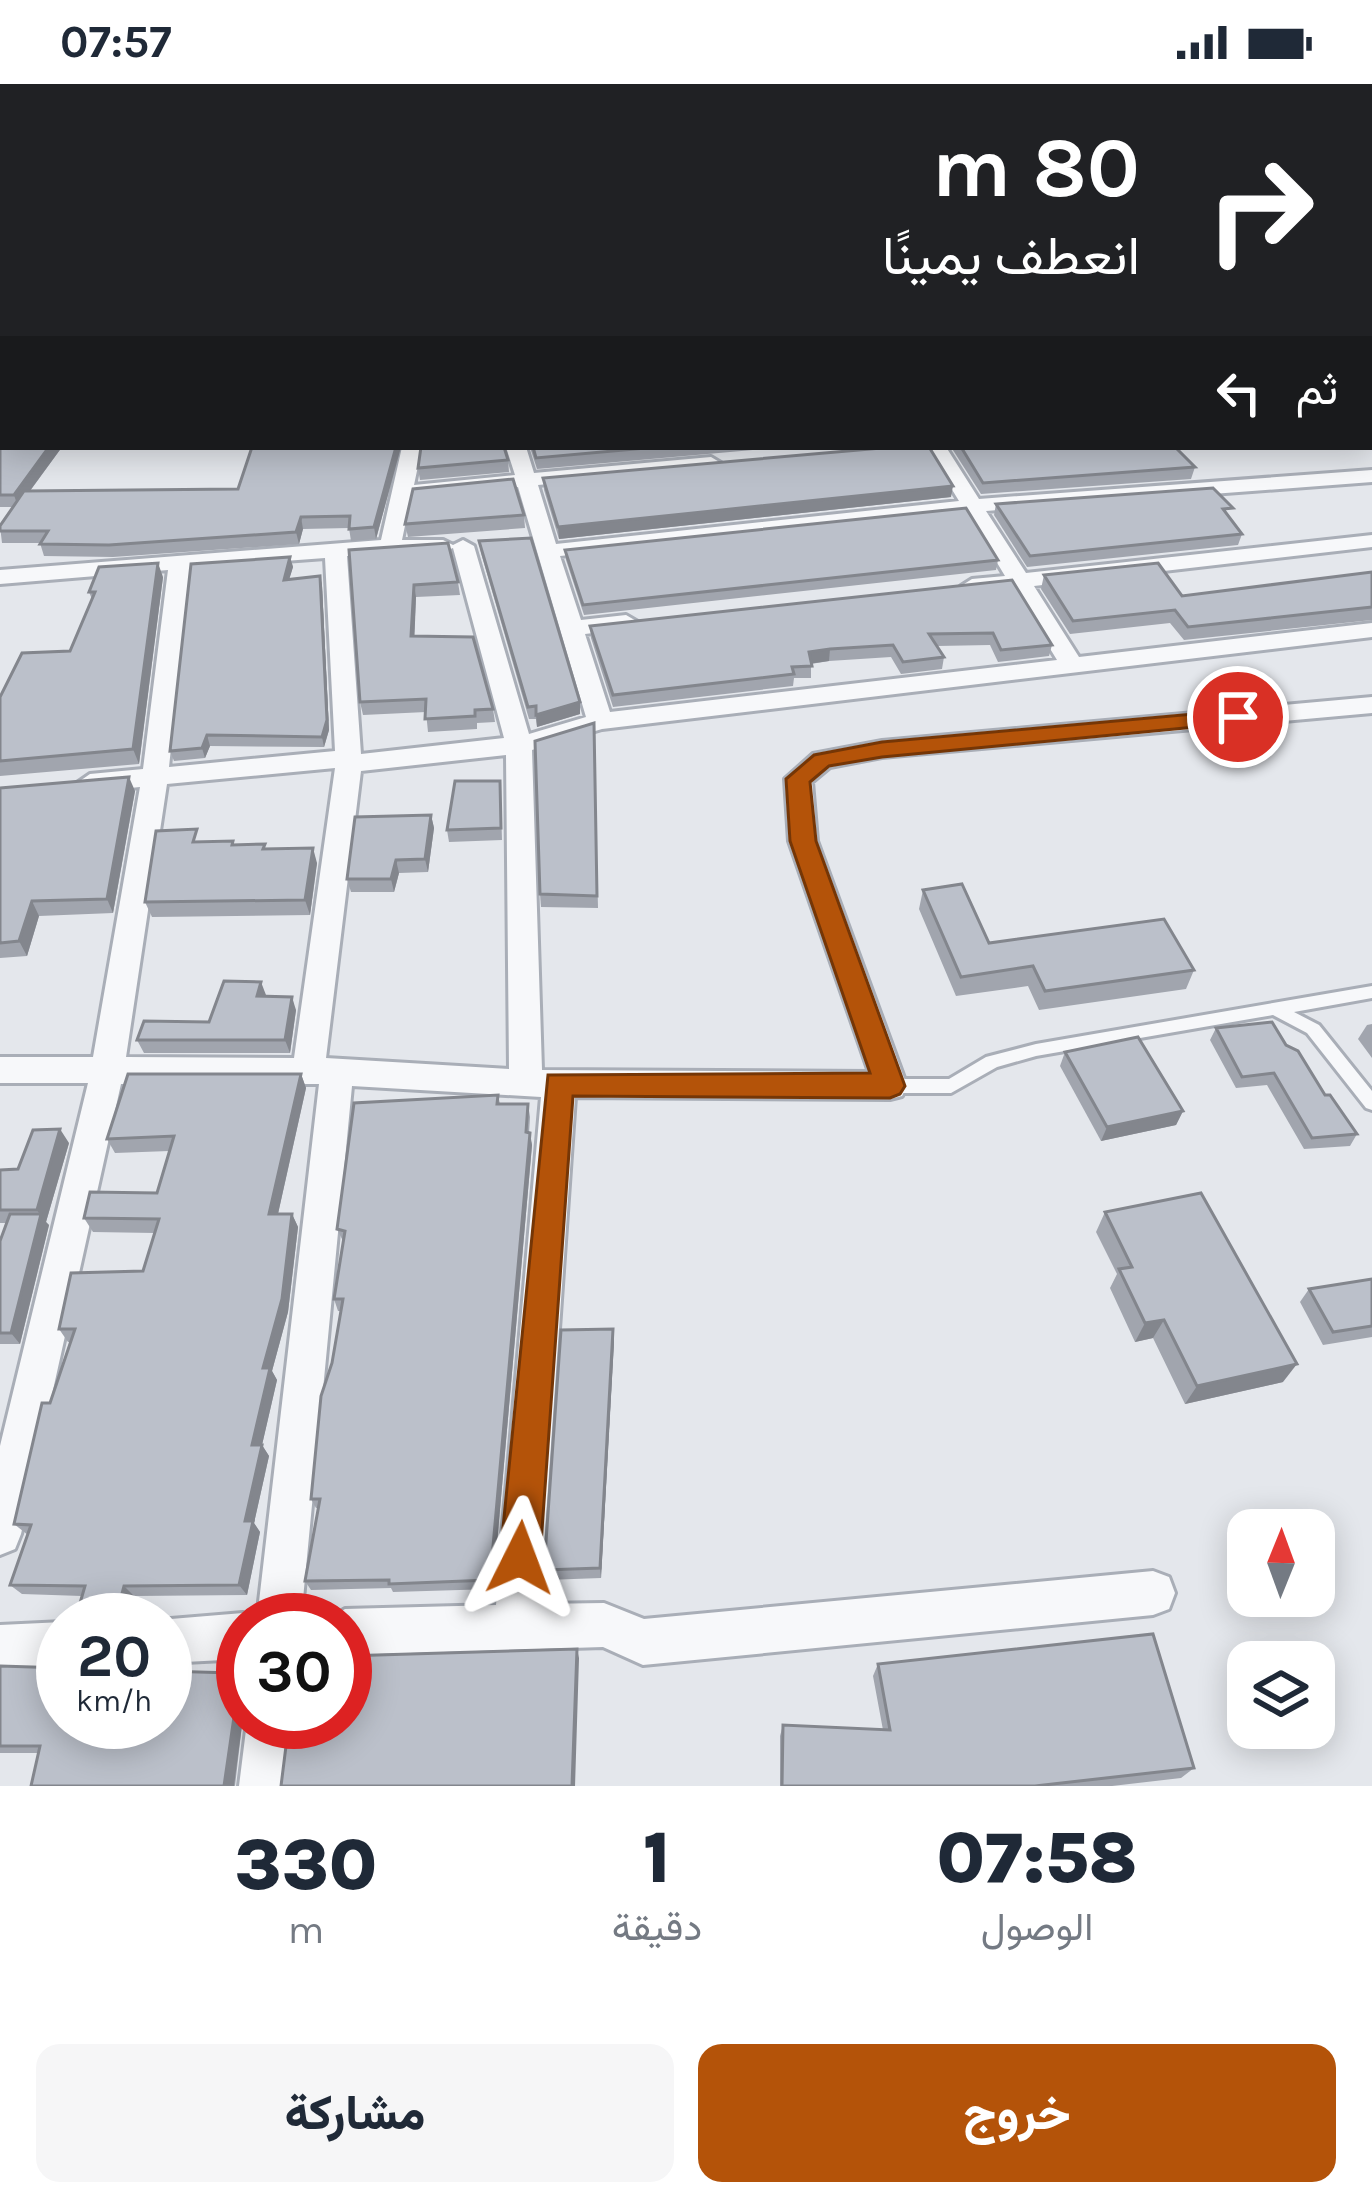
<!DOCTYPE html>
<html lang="ar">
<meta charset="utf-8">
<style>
body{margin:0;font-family:Karla,Vazirmatn,sans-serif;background:#f6f6f7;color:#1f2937;direction:rtl;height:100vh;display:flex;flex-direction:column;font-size:45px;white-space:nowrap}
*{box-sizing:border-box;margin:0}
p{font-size:39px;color:#747a83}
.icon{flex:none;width:66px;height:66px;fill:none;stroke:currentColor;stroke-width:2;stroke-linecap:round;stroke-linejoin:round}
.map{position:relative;height:1702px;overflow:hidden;direction:ltr}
.side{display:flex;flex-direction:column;background:#fff;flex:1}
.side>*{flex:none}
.hud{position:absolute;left:0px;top:0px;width:1374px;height:366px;box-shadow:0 6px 30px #0003;direction:rtl;background:#202124;color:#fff;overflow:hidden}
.needle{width:78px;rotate:1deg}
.fabs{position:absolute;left:1227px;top:1425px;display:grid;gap:24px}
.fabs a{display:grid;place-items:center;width:108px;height:108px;border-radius:24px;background:#fff;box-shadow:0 6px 30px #0003;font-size:60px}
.speed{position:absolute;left:36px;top:1509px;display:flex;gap:24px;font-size:60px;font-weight:700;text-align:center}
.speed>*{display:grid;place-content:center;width:156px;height:156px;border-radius:50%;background:#fff;box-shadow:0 6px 30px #0003;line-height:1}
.speed small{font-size:30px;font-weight:400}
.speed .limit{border:18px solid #d22;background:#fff;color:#111}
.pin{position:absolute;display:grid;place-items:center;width:102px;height:102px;color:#fff;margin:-51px;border:6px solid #fff;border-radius:50%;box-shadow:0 3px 12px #0007}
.me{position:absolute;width:132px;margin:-66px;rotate:3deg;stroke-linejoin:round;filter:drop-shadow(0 0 9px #0008)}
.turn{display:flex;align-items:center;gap:42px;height:252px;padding:0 36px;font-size:54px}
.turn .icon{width:156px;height:156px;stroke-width:2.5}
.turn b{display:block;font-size:84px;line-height:102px}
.then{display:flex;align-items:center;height:114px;padding:0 36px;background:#0003;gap:24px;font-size:45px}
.eta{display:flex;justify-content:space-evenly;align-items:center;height:204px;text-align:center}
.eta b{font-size:72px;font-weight:800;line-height:84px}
.primary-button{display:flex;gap:24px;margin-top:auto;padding:24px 36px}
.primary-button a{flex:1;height:138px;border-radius:24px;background:#b45309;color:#fff;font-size:48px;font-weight:800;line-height:138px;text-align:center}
.primary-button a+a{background:#f6f6f7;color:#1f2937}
.status{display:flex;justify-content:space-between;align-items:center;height:84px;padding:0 60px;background:#fff;direction:ltr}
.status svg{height:33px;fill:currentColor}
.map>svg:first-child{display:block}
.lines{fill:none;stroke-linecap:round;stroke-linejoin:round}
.service-casing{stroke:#a9aeb7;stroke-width:6}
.minor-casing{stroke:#a9aeb7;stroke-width:6}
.primary-casing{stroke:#a3abb8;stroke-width:6}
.service{fill:#f7f8fa;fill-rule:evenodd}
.minor{fill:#f7f8fa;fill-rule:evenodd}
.primary{fill:#fff;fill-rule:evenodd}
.wall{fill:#a1a5ae}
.shaded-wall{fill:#83868d}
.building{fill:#bbc0ca;stroke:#83868d;stroke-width:3}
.route{fill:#b45309;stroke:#753606;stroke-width:3}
</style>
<div class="status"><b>07:57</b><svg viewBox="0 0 49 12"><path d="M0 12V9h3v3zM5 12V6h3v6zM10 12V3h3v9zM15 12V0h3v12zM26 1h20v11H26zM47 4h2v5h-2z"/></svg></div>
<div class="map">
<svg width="1372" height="1702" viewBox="0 0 1372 1702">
<rect width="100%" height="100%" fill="#e4e7ec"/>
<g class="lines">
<defs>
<polygon id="service" points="1372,902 1372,914 1294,928 1319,941 1372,1007 1372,1026 1366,1024 1307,949 1273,931 1036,972 997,983 951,1009 890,1009 884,1007 882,1002 884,997 890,995 949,995 986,973 1036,960"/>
<g id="minor">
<polygon points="345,0 486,0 341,3"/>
<polygon points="1087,0 1101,0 1104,3 1090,3"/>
<rect x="1371" y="160" width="1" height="10"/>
<rect x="0" y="165" width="3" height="10"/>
<rect x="0" y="211" width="3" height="10"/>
<path d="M402 363H422L414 401 515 391 506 363H526L534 389 711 373 721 379 711 385 538 401 556 460 959 417 926 363H946L979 415 1372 386V398L986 427 1026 489 1372 451V463L1034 502 1079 573 1372 539V553L602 645 532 666 542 986 869 988 789 757 785 695 813 670 882 657 1372 613V629L882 673 830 683 812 698 817 757 907 1002 902 1012 890 1015 575 1013 540 1520 604 1519 644 1535 1153 1487 1169 1493 1175 1509 1169 1525 1153 1531 643 1581 603 1563 345 1571V1536H327L345 1525 496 1521 541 1013 352 1002 301 1536H243V1575L165 1579V1536H159L243 1529 257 1535 319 1000H121L21 1450 15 1465 0 1471V1362L88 999H0V973H93L140 703 90 708 77 699 90 690 143 685 168 486 0 500V486L381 456ZM518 403 586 633 529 650 474 462 463 456 453 461 443 456H402L411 413ZM967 429 1005 492 972 495 961 502 972 509 1013 504 1057 576 610 628 585 550 626 545 638 538 626 531 581 536 560 472ZM453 464 504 654 361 670 347 472 443 468ZM325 474 335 667 169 683 190 484ZM506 671 509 985 326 974 361 687ZM335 684 294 974 126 973 167 700Z"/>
<polygon points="63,1538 63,1584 0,1587 0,1541"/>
<polygon points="247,1638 293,1638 287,1702 239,1702"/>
</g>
<polygon id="primary" points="3,216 3,234 0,235 0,217"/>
</defs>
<use href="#service" class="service-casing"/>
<use href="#minor" class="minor-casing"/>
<use href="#primary" class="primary-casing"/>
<use href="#service" class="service"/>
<use href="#minor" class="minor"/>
<use href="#primary" class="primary"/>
</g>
<g class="wall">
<polygon points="3,83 3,157 0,157 0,144 3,144 3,140 0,140 0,115 3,115 3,110 0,110 0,102"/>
<polygon points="3,227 3,363 62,363 30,407 238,405 401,363 376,455 351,457 349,444 303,445 299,460 113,473 44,472 40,459 2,459 0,442 13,423 0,423 0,274 2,274 2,269 0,269 0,228"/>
<polygon points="530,363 786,363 537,385"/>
<polygon points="951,363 1178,363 1177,365 1195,383 1191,395 981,410"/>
<polygon points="508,376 509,388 420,396 418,384"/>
<polygon points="543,394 951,413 559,455 544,406"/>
<polygon points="996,420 1242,450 1238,461 1027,483 994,431"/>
<polygon points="524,431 525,444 408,453 405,440"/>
<polygon points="479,457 580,618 580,630 537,643 536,635 529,635 481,469"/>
<polygon points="349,466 458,498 460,511 416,513 414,552 493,625 495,638 477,639 477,645 428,648 426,628 363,631 360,618"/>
<polygon points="565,466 998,476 996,486 584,531 566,476"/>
<polygon points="290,473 293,483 289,495 320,492 322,502 329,646 324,663 210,662 205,674 174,677 170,667"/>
<polygon points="1372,488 1372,536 1184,556 1170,539 1070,550 1041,505 1044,491 1182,512"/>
<polygon points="163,493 139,680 0,692 0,613 70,567 92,515 89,508"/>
<polygon points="1012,496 1052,561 1049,572 998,578 990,561 937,562 944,573 942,585 901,590 891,573 829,577 811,580 811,594 794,594 793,602 613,623 591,554 590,542"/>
<polygon points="594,639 598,824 541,823 540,810"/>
<polygon points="500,697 502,756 449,758 447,746"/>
<polygon points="0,704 135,707 113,829 39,832 27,872 0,874"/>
<polygon points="431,731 434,744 428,788 399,789 394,808 351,808 347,795"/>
<polygon points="202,758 266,765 317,779 310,831 152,833 145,818"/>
<polygon points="923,806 989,859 1194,886 1186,905 1039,926 1028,902 956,912 919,825"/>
<polygon points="266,912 296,926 290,969 144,969 137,956 209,938"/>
<polygon points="1372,940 1372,974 1358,955 1367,941"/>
<polygon points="1216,944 1286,961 1357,1050 1350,1062 1304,1065 1267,1001 1236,1004 1210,956"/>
<polygon points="1065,968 1183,1027 1176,1041 1101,1057 1060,982"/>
<polygon points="301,990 306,1004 278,1130 292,1130 298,1143 288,1228 272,1287 277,1296 262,1361 269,1372 254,1439 260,1448 247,1511 134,1512 128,1535 89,1535 78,1526 82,1512 22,1510 10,1501 28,1451 14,1440 50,1319 70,1258 68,1258 59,1245 143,1187 155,1149 93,1148 84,1134 157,1109 169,1067 115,1069 107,1055"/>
<polygon points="498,1011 500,1020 528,1020 530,1033 529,1049 532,1061 493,1505 393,1508 391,1504 311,1506 305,1497 318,1424 316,1424 311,1415 341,1227 338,1227 334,1215 343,1157 337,1145"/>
<polygon points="69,1059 46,1138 49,1141 20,1260 0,1260 0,1157 7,1139 0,1139 0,1086 18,1085"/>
<polygon points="1105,1128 1283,1298 1185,1320 1153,1254 1135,1258 1110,1204 1117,1190 1096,1148"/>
<polygon points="1372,1195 1372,1253 1323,1261 1300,1218 1309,1205"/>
<polygon points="613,1245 614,1258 601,1494 546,1496 544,1486"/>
<polygon points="878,1580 1194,1684 1181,1694 1112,1702 780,1702 780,1652 783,1641 883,1646 873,1592"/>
<polygon points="0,1582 232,1589 241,1598 242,1641 235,1702 38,1669 0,1669"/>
</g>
<g class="shaded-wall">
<polygon points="49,363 62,363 18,423 14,411"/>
<polygon points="396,363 401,363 376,455 374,443"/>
<polygon points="953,402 951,413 559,455 558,443"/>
<polygon points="301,433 303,445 299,460 296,448"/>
<polygon points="290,473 293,483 286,506 284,496"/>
<polygon points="158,479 163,493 139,680 133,665"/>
<polygon points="320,492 322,502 329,646 324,663 322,653"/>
<polygon points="414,501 416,513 414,564 411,552"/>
<polygon points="830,565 829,577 808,580 809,568"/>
<polygon points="580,618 580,630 537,643 536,631"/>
<polygon points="207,651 210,662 205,674 202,664"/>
<polygon points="129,693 135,707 113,829 107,815"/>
<polygon points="431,731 434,744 428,788 425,775"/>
<polygon points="313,764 317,779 310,831 305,816"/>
<polygon points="396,776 399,789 394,808 391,795"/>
<polygon points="32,817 39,832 27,872 19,857"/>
<polygon points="261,898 266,911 257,912"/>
<polygon points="292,913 296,926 290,969 285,956"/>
<polygon points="301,990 306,1004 275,1143 269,1130"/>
<polygon points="1183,1027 1176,1041 1101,1057 1107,1043"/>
<polygon points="60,1045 69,1059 46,1138 49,1141 20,1260 11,1249 40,1131 37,1126"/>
<polygon points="530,1049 532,1061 493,1505 490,1496"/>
<polygon points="292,1130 298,1143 288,1228 272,1287 277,1296 262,1361 269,1372 254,1439 260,1448 247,1511 239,1501 252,1361 263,1284"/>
<polygon points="1164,1236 1153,1254 1135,1258 1145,1239"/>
<polygon points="613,1245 614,1258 601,1494 600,1484"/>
<polygon points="1297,1280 1283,1298 1185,1320 1197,1302"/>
<polygon points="124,1502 134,1512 128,1535 118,1525"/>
<polygon points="577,1565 579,1574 575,1702 572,1702"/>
<polygon points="232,1589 241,1598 242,1641 234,1702 224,1702"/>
</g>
<g class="building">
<polygon points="0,0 438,0 436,3 3,3 3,25 0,25"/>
<polygon points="474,0 938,0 943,3 475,3"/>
<polygon points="1124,0 1372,0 1372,23 1371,26 1371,3 1129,3"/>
<polygon points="0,39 3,39 3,70 0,72"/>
<polygon points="1371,54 1372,55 1371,140"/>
<polygon points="3,83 3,147 0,147 0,144 3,144 0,115 3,115 3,100 0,100 0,88"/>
<polygon points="3,227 3,363 49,363 14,411 0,411 0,274 2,274 2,258 0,258 0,228"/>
<polygon points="252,363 396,363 374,443 349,445 350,432 301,433 296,448 109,461 40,460 48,447 0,447 0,442 24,407 238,405"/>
<polygon points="421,363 504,363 508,376 418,384"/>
<polygon points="533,363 657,363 536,374"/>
<polygon points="893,363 929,363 953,402 558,443 543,394"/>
<polygon points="961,363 1175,363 1195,383 983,399"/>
<polygon points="513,395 524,431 405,440 413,405"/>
<polygon points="1213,404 1233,424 1223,425 1242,450 1030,472 996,420"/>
<polygon points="966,424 998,476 583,521 565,466"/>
<polygon points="531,454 580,618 536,631 536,622 528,623 479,457"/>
<polygon points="448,459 458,498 414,501 411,552 473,553 493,625 475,626 475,632 425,635 426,615 360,618 349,466"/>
<polygon points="290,473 284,496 320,492 327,636 322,653 207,651 202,664 170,667 191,480"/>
<polygon points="158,479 133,665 0,677 0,613 22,569 70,567 95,508 89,508 99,483"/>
<polygon points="1158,479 1182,512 1372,488 1372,523 1188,543 1175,526 1073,537 1044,491"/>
<polygon points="1012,496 1052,561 1001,566 993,549 929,550 944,573 903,578 893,561 830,565 809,568 812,582 792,583 794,590 613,611 590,542"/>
<polygon points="594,639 597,812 540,810 535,657"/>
<polygon points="129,693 107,815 32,817 19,857 0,859 0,704"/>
<polygon points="455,697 500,697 501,744 447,746"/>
<polygon points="431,731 425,775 396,776 391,795 347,795 355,733"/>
<polygon points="197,745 193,758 233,757 232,761 265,760 263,765 313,764 305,816 145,818 156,747"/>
<polygon points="962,800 989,859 1164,835 1194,886 1045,907 1033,882 961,893 923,806"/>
<polygon points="224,897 261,898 257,912 292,913 285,956 137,956 144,937 209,938"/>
<polygon points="1272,938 1286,961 1298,967 1325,1011 1330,1011 1357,1050 1312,1054 1274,989 1242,993 1216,944"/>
<polygon points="1138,953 1183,1027 1107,1043 1065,968"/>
<polygon points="128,990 301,990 269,1130 292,1130 282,1215 263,1284 270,1284 252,1361 262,1361 245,1437 253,1437 239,1501 124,1502 118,1525 78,1526 85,1502 10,1501 31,1441 14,1440 42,1319 50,1319 75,1245 59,1245 71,1189 143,1187 159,1135 84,1134 90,1108 157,1109 174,1052 107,1055"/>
<polygon points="498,1011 497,1020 528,1020 526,1048 530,1049 490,1496 389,1500 389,1496 305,1497 320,1415 311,1415 321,1312 332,1279 343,1215 334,1215 345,1147 337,1145 354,1019"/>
<polygon points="60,1045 37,1126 0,1126 0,1086 18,1085 33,1046"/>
<polygon points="1201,1109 1297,1280 1197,1302 1164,1236 1145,1239 1119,1185 1132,1183 1105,1128"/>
<polygon points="10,1130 41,1130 11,1249 0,1249 0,1157"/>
<polygon points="1372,1195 1372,1242 1333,1248 1309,1205"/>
<polygon points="613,1245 600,1484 544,1486 561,1246"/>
<polygon points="1153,1550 1194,1684 1035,1702 782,1702 783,1641 890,1646 878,1580"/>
<polygon points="577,1565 572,1702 281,1702 289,1638 345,1638 345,1572"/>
<polygon points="0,1582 63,1584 63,1638 165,1638 165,1587 232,1589 234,1633 224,1702 31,1702 40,1662 0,1662"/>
</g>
<polygon class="route" points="1238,626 1250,633 1247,638 882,673 829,682 810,698 816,757 905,1002 900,1010 890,1014 573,1012 540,1474 534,1488 520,1494 506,1488 500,1474 548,991 870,989 790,757 786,695 814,671 882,658"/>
</svg>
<div class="fabs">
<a><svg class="needle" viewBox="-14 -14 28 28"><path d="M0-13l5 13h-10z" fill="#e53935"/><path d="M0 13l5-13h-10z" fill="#747a83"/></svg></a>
<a><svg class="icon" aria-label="layers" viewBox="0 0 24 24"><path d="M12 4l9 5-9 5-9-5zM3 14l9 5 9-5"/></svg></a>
</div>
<div class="speed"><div>20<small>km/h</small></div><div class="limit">30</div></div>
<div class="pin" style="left:1238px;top:633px;background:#d93025"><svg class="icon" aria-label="arrive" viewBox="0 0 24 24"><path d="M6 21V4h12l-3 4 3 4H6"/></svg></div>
<svg class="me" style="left:520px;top:1474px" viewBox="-20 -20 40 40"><path d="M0-17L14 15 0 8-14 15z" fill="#b45309" stroke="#fff" stroke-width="4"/></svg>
<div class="hud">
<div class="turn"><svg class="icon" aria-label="right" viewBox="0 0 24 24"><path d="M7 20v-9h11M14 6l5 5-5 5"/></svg><div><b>80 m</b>انعطف يمينًا</div></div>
<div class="then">ثم<svg class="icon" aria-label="left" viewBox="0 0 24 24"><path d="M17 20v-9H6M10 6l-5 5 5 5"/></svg></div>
</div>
</div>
<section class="side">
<div class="eta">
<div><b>07:58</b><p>الوصول</p></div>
<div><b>1</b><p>دقيقة</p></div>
<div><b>330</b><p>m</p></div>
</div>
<div class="primary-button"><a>خروج</a><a>مشاركة</a></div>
</section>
